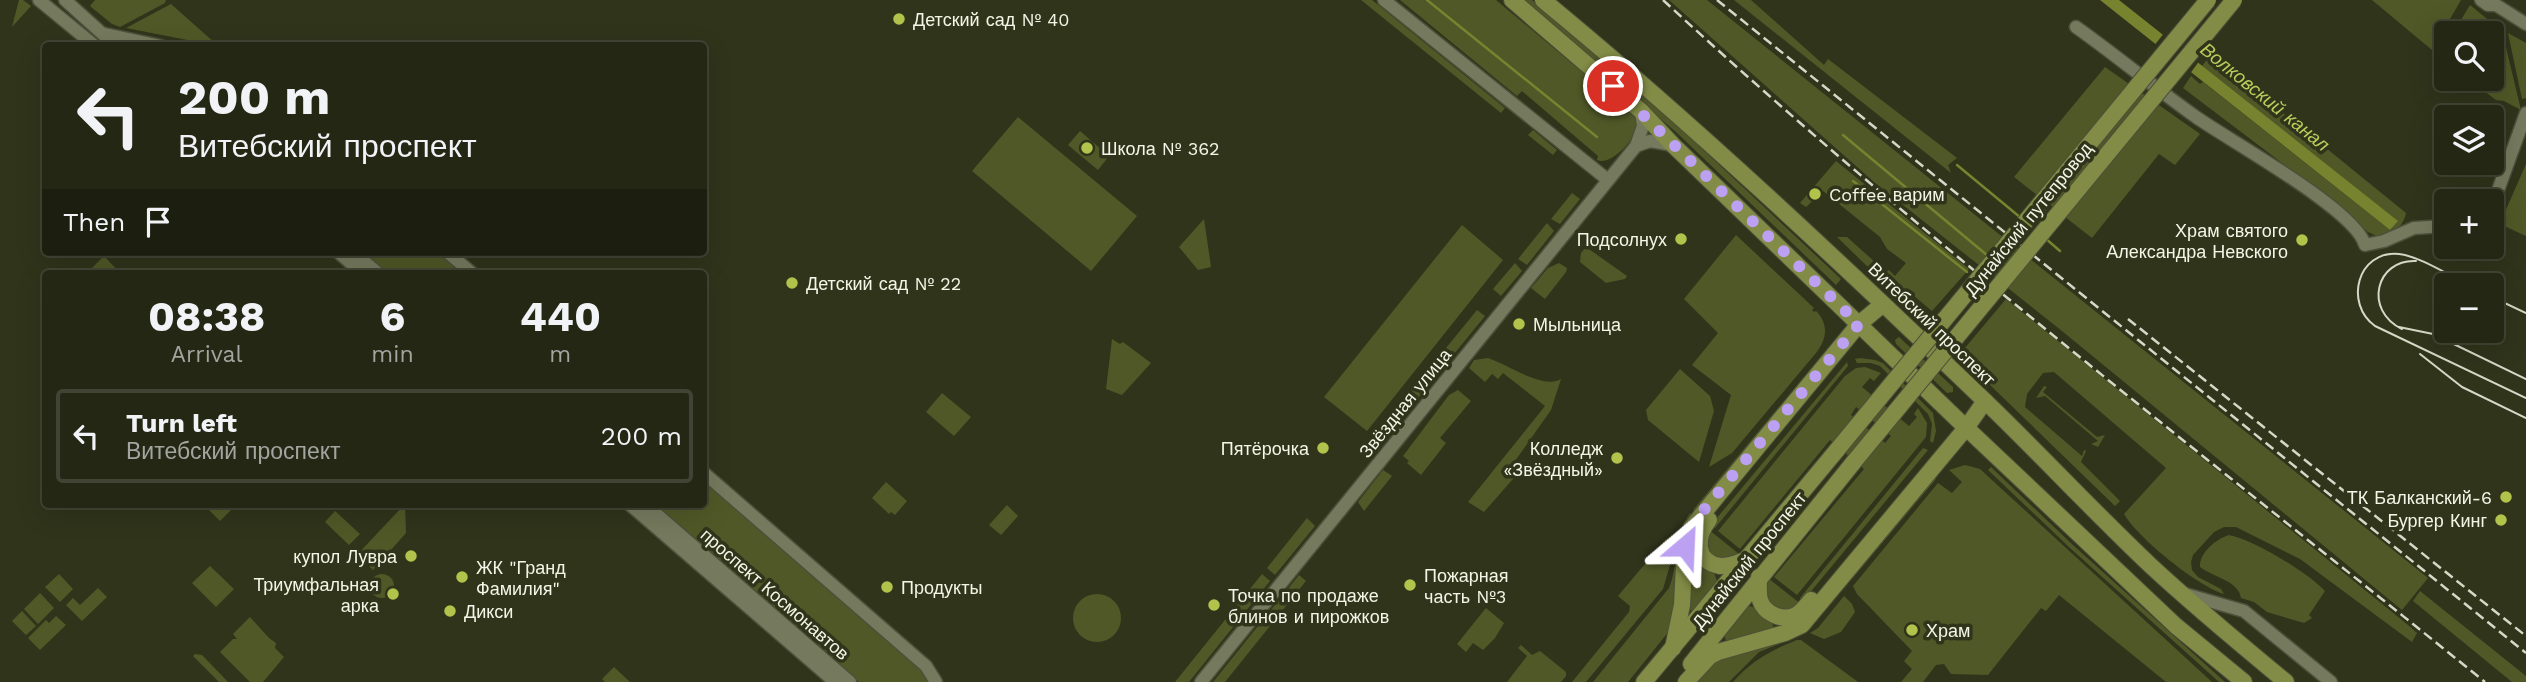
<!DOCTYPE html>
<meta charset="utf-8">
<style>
body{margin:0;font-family:"Work Sans",sans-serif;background:#303322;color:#f1f3f6;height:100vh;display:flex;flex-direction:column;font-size:26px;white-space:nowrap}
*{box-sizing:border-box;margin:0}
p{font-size:23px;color:#a3a5a0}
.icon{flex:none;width:38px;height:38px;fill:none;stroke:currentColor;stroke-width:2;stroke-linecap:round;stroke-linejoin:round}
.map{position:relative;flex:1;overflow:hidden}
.details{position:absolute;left:42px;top:270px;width:665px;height:238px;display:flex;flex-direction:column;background:#242714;border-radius:7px;box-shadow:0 7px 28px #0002,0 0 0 2px #414434}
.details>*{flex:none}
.banner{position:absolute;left:42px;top:42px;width:665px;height:214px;border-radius:7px;box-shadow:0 7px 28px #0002,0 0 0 2px #414434;background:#242714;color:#f1f3f6;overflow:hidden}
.controls{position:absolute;left:2434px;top:21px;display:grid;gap:14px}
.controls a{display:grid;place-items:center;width:70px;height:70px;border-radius:7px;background:#242714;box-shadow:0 7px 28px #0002,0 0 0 2px #414434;font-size:35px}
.pin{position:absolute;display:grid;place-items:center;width:60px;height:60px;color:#fff;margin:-30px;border:4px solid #fff;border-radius:50%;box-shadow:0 2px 7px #0007}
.me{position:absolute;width:77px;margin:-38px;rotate:26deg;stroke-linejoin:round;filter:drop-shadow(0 0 5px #0008)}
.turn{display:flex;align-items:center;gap:24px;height:147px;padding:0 21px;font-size:32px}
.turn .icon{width:91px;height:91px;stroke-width:2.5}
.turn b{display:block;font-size:49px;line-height:60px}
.then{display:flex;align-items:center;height:66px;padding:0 21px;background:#0003;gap:14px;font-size:26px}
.eta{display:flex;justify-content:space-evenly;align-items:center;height:119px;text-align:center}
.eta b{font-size:42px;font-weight:700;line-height:49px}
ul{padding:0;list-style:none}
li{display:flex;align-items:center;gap:21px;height:94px;margin:0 14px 10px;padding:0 7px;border:4px solid #414434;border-radius:7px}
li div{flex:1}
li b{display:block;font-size:26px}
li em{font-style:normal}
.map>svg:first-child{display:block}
.green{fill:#505827;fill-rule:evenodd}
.water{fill:#77832f}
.pier{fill:#30341b}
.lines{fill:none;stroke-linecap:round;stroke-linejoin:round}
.stream{stroke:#77832f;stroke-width:2.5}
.minor-casing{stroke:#4d503a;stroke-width:15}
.major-casing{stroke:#4d503a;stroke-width:18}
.minor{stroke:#757a5e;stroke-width:12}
.major{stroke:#828c46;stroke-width:16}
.tram{stroke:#d5d8c6;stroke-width:2}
.rail{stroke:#d5d8c6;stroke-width:2.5;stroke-dasharray:10 5;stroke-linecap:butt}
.major-bridge-casing{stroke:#4d503a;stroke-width:18;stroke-linecap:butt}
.major-bridge{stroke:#828c46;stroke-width:16}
.route{stroke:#bca0f2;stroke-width:12;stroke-dasharray:0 21.6}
.poi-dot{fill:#b2c34c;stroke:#30341b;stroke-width:2.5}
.labels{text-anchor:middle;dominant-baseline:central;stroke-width:7;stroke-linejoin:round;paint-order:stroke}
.poi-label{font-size:18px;fill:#f3f6e6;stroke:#30341b;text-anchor:start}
.street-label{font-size:18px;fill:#f3f6e6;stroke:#30341b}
.water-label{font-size:19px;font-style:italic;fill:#bbcc5b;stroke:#30341b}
</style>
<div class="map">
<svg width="2526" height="682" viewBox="0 0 2526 682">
<rect width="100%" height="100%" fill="#30341b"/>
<g class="green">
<polygon points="19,0 23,0 31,6 12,27"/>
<polygon points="95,0 166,0 165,3 120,27 112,24 90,6"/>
<polygon points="1361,0 1372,0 1505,108 1501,113"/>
<path d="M1400 0H1496L1634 115C1636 119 1638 120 1637 126 1636 139 1610 167 1597 160L1598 156 1522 91 1517 96Z"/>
<polygon points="1523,0 1532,0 1681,129 1841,279 1836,285 1677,133"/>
<polygon points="1669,0 1707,0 2428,578 2402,610 2062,331 1874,182"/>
<polygon points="1734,0 1751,0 1824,65 1828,59 1957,158 1948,165 1951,173"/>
<polygon points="2372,0 2461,0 2432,50"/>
<polygon points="171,4 216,44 213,45 126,28"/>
<polygon points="2470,5 2502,31 2521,110 2504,101 2496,100 2468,79 2492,79 2492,49 2500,38 2488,31 2487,33 2453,33"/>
<polygon points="2508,33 2526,43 2526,98 2522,99"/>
<path d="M2209 57 2251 87 2406 213C2403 228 2392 234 2379 237L2368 232 2323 194 2183 88 2191 76 2200 84 2203 82 2390 230 2397 221 2202 66Z"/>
<polygon points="2105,67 2200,134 2175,165 2159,154 2092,238 2014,177"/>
<polygon points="1018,117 1137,216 1091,271 972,171"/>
<polygon points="1533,130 1557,150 1553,155 1528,135"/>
<polygon points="1080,131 1109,156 1098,170 1068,145"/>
<polygon points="1836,161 1969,269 1932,311 1914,296 1905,303 1837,237 1847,237 1886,272 1889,270 1895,276 1906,263 1887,249 1880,237 1823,191 1806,207 1800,203"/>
<polygon points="2526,164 2526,236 2502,225 2501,221"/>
<polygon points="1572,193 1580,199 1560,224 1551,219"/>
<polygon points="1204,219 1211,267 1198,270 1179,247"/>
<polygon points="1547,223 1554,231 1527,265 1518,259"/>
<polygon points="1462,225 1503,260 1367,431 1324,397"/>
<path d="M1736 235 1814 308 1812 310 1814 312 1816 311C1829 324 1827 339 1816 353L1732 453 1709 467 1731 395 1692 365 1718 333 1684 299Z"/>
<polygon points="1586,247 1627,276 1625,279 1606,283 1580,262 1581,253"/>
<polygon points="361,252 438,252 463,273 386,273"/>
<polygon points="104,256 120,273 87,273"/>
<polygon points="1515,263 1522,271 1501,296 1493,289"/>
<polygon points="1559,263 1567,268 1566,272 1545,299 1531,288 1548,268"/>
<path d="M2006 299 2408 625 2417 633 2412 642 2300 559 2236 527H2224L2214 532 2193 555 2191 562 2192 570 2198 577 2221 589 2224 594C2197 586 2137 537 2124 514L2166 468 2054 372 2043 373 2027 394 2025 407 2082 456 2084 450 2086 451 2081 462 2120 501 2115 506 1959 355Z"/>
<polygon points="1477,310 1485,316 1388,435 1380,429"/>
<polygon points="1899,337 1953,387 1953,392 1947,393 1896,344 1895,340"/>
<polygon points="1112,339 1120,344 1123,342 1151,363 1122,395 1106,389"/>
<polygon points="1828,348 1830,350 1696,512 1693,510"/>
<path d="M1488 358C1507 364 1543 390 1561 379L1551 410 1515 461 1514 465 1520 471 1484 512 1468 502 1545 406 1503 373 1498 379 1492 374 1485 382 1469 368 1474 360Z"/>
<polygon points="1860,358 1875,360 1883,363 1933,413 1936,431 1933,443 1930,441 1932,424 1928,414 1880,366 1871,363 1857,363 1855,359"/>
<polygon points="1847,362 1848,366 1715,528 1711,525"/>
<path d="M1865 367 1881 373 1874 381 1870 378 1862 387 1909 426 1917 417 1914 414 1918 408 1927 423 1926 437 1797 595 1774 577 1864 469 1830 440 1740 549 1718 531 1845 376 1856 368ZM1856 407 1891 436 1885 443 1851 415Z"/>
<polygon points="1680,369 1710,396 1714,411 1699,462 1648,420 1646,410"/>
<polygon points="2044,386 2047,387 2043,392 2097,437 2105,435 2098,447 2091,444 2098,441 2045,396 2036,398"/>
<polygon points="1458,390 1471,401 1440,438 1446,443 1421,475 1407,463 1409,461 1403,456 1449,395"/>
<polygon points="942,393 971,417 954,436 926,412"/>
<polygon points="1923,448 1928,450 1803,601 1800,598"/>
<polygon points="1965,465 1980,469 2212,682 2166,682 2059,595 2046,611 2041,608 1988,675 1951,674 1944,664 1936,665 1923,682 1901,682 1912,669 1904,661 1912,651 1857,594 1853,586 1938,483 1952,493 1962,482 1949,470"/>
<polygon points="1991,467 2073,545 2225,682 2219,682 2070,548 1988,470"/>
<polygon points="1383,470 1392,476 1364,511 1358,502"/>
<polygon points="1932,476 1936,479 1852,579 1853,574"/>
<polygon points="704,481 926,673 929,682 859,682 653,504 704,504"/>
<polygon points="886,482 907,501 895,515 891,512 889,514 872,498"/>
<polygon points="203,504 233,504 235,506 220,521"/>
<polygon points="1007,505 1018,516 1001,535 989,525"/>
<polygon points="403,506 405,506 406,533 373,570 357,555"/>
<polygon points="335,511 360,534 349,545 325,522"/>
<path d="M1690 513 1693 516 1676 612 1670 630 1628 682H1593L1669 588C1680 561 1671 540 1690 513Z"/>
<polygon points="1307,518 1315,526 1275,575 1267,568"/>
<polygon points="1708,529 1739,554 1719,561 1705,549"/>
<path d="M2229 535C2254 540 2307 572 2325 591L2309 615 2312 618 2304 623 2267 612 2254 602 2241 598C2239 581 2213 577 2200 567 2199 553 2216 539 2229 535Z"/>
<polygon points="1670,538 1670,565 1663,589 1586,682 1572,682 1629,612 1630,606 1618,596 1666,539"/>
<polygon points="1694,558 1715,575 1717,581 1694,610 1689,611 1687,609 1691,559"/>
<polygon points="210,566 234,589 216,607 192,583"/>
<polygon points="59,574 73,589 60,602 45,587"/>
<polygon points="1262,574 1270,581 1189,682 1175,682"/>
<circle cx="382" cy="586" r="12"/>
<polygon points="1299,575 1306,581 1225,682 1213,682"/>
<polygon points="1769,579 1801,604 1790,611 1772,607 1765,594"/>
<polygon points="98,588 107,597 82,621 66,605 73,598 80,605"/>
<polygon points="2420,591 2526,676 2526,682 2512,682 2413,601"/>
<polygon points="40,593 54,608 38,624 24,609"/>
<circle cx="1097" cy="618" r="24"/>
<polygon points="1844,596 1852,604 1855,612 1841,632 1824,639 1810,633 1818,628"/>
<path d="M1748 606C1756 606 1772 620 1774 628L1726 641 1724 634Z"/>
<polygon points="1486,608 1504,623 1495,638 1483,650 1473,643 1466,652 1457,644"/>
<polygon points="22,611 36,626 26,635 12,621"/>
<polygon points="56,616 66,625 40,650 28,638 46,620 49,623"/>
<polygon points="250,617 269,638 276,643 275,648 284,657 263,682 250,682 220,652 233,639 237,639 233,634"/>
<polygon points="1791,636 1796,637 1759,652 1729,682 1691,682 1708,662"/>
<path d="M1797 640H1801L1858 682H1733C1751 661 1771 650 1797 640Z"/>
<polygon points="1521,645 1532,655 1540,651 1566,672 1566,676 1561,682 1507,682 1527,656 1518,648"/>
<polygon points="195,654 202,655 228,682 219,682 193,656"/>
<polygon points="614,667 630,682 605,682 602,679"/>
</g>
<polygon class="water" points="2100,0 2119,0 2398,221 2390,230"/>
<polygon class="pier" points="2165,32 2200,60 2189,75 2153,47"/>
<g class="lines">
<g class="stream">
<polyline points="1427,0 1597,137"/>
<polyline points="1843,135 1988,256"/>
<polyline points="1957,165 2021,218"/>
<polyline points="1853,181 1967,272"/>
<polyline points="2045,238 2060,251"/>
</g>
<defs>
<g id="minor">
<polyline points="39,0 95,46"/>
<polyline points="65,0 116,46"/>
<polyline points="1384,0 1608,180"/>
<polyline points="2481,0 2488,5 2496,5 2526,24"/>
<path d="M2076 27C2117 56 2155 88 2196 117 2230 141 2356 210 2365 245L2384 241 2414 228 2446 226"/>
<polyline points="105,34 161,46"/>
<polyline points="1636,146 1650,141 1673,145"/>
<polyline points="2492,207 2526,113"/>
<polyline points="338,252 362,273"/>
<polyline points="353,252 378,273"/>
<polyline points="447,252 472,273"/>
<polyline points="704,473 926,666 936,682"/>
<polyline points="629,504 835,682"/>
<polyline points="645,504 850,682"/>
<polyline points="2185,594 2244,611 2331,682"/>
<polyline points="1201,682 1636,146 1643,126 1641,111"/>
</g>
<g id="major">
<polyline points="1512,0 1641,111 1673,145 1959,421 2176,626 2244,682"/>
<path d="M1543 0C1697 127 1841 263 1985 401 2041 455 2094 512 2150 565 2194 606 2240 644 2286 682"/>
<path d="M1709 520C1696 536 1694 562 1720 566 1729 567 1739 562 1748 559"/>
<path d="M1759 577C1759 584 1758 593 1760 600 1764 613 1781 621 1794 616 1801 613 1806 606 1811 600"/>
<polyline points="1673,648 1682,605 1685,546 1691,528 1859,324 1883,304"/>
<polyline points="1691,664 1853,463"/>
<polyline points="1644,682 1837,450"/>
<polyline points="1686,682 1710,656 1718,652 1785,633 1802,625 1966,428 1985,401"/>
</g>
</defs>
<use href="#minor" class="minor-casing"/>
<use href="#major" class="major-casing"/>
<use href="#minor" class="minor"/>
<use href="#major" class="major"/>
<g class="tram">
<path d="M2469 285C2450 276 2419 256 2399 254 2357 250 2344 304 2375 326L2526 398"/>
<polyline points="2492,297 2526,313"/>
<polyline points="2399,327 2433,334 2526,379"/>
<path d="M2402 329C2363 310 2376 259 2416 261"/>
<polyline points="2420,354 2462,387 2526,418"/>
</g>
<g class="rail">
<path d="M1663 0C1925 242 2208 458 2485 682"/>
<polyline points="1717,0 2526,653"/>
<polyline points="2128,319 2526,636"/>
</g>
<defs>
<g id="major-bridge">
<polyline points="1837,450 2208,0"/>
<polyline points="1853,463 2234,0"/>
</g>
</defs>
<use href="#major-bridge" class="major-bridge-casing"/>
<use href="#major-bridge" class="major-bridge"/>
</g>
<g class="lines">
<polyline class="route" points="1613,86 1859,324 1698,517 1688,534 1685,546"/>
</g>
<g class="poi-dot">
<circle cx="899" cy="19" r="7"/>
<circle cx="1087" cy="148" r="7"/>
<circle cx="1815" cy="194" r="7"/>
<circle cx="1681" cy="239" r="7"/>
<circle cx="2302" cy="240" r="7"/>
<circle cx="792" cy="283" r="7"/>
<circle cx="1519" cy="324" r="7"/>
<circle cx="1323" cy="448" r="7"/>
<circle cx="1617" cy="458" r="7"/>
<circle cx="2506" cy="497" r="7"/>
<circle cx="2501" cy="520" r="7"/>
<circle cx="411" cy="556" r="7"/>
<circle cx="462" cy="577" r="7"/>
<circle cx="1410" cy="585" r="7"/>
<circle cx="887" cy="587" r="7"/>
<circle cx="393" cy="594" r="7"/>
<circle cx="1214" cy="605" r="7"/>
<circle cx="450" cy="611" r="7"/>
<circle cx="1912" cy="630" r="7"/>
</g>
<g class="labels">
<g class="poi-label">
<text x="913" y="19">Детский сад № 40</text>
<text x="1101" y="148">Школа № 362</text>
<text x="1829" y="194">Coffee варим</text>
<text x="2288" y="230" text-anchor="end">Храм святого<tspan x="2288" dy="21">Александра Невского</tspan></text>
<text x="1667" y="239" text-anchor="end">Подсолнух</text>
<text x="806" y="283">Детский сад № 22</text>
<text x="1533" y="324">Мыльница</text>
<text x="1309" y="448" text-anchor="end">Пятёрочка</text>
<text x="1603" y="448" text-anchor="end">Колледж<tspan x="1603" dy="21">«Звёздный»</tspan></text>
<text x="2492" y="497" text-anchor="end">ТК Балканский-6</text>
<text x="2487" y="520" text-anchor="end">Бургер Кинг</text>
<text x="397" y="556" text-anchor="end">купол Лувра</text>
<text x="476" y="567">ЖК "Гранд<tspan x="476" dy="21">Фамилия"</tspan></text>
<text x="1424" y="575">Пожарная<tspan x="1424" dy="21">часть №3</tspan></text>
<text x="379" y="584" text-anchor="end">Триумфальная<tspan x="379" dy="21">арка</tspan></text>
<text x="901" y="587">Продукты</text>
<text x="1228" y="595">Точка по продаже<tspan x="1228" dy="21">блинов и пирожков</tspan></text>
<text x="464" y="611">Дикси</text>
<text x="1926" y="630">Храм</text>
</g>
<g class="street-label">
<text transform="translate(2028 219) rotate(-51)">Дунайский путепровод</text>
<text transform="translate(1932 324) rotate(44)">Витебский проспект</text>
<text transform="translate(1405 403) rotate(-51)">Звёздная улица</text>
<text transform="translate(1749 560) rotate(-51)">Дунайский проспект</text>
<text transform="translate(775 594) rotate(41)">проспект Космонавтов</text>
</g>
<g class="water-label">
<text transform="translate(2265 97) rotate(39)">Волковский канал</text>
</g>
</g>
</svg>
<div class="controls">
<a><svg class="icon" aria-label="search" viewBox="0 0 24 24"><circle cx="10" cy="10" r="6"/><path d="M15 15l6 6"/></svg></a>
<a><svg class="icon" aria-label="layers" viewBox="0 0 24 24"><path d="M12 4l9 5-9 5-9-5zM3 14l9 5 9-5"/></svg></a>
<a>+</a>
<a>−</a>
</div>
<div class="pin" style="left:1613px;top:86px;background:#d93025"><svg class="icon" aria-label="arrive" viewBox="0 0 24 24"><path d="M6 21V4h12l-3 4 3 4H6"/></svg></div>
<svg class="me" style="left:1685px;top:546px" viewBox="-20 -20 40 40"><path d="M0-17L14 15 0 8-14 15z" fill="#bca0f2" stroke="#fff" stroke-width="4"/></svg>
<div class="banner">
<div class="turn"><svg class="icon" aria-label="left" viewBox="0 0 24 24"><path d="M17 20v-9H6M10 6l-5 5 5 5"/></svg><div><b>200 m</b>Витебский проспект</div></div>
<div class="then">Then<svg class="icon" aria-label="arrive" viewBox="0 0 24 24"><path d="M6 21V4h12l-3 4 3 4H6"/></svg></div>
</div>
<section class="details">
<div class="eta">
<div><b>08:38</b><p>Arrival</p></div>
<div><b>6</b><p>min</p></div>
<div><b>440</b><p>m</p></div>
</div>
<ul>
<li><svg class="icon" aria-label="left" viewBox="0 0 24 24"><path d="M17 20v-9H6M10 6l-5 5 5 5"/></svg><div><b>Turn left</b><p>Витебский проспект</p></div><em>200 m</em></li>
</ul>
</section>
</div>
